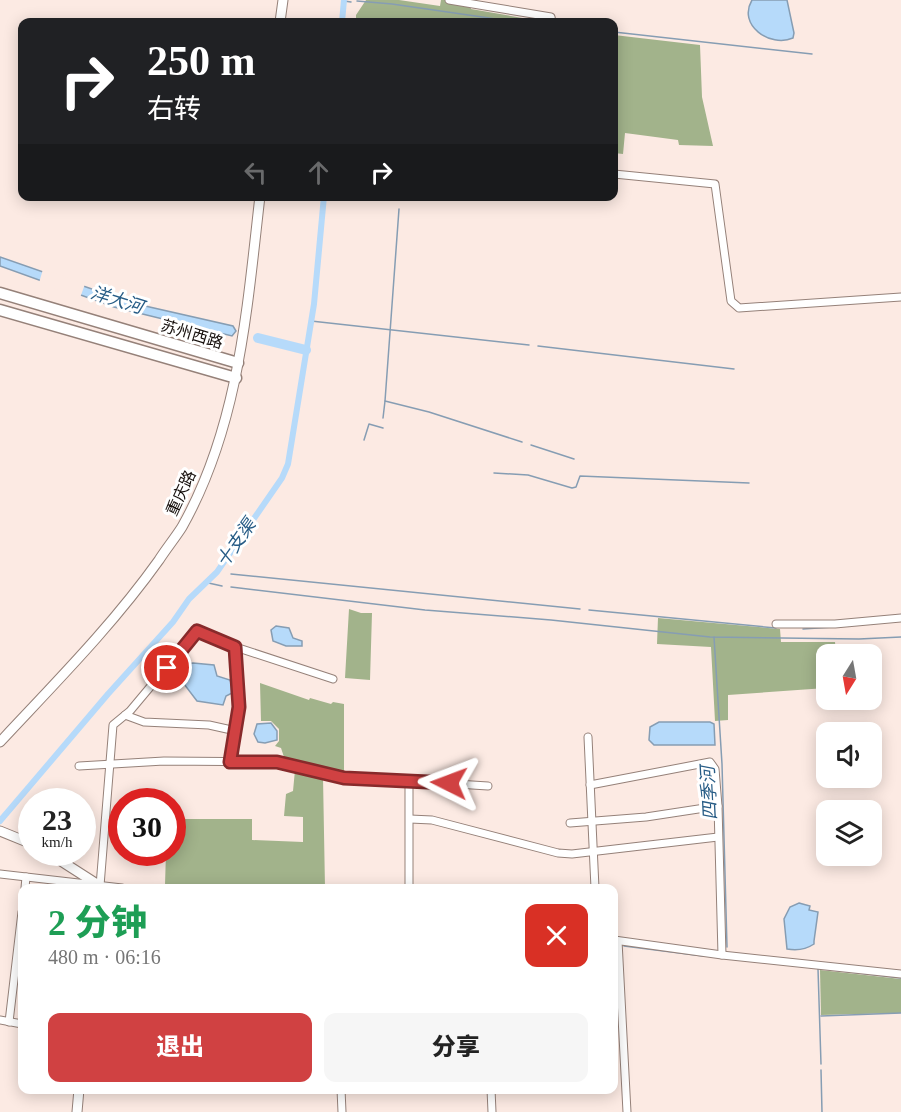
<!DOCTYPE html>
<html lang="zh">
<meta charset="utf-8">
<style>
body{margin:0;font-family:"Times New Roman","Noto Sans SC",serif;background:#f6f6f6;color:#222;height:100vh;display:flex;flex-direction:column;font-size:22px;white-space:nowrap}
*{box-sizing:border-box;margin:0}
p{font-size:20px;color:#767676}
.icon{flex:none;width:33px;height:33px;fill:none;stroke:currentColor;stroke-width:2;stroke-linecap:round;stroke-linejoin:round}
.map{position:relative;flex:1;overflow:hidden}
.panel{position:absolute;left:18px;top:884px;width:600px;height:210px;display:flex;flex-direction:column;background:#fff;border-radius:12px;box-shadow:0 3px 15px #0003}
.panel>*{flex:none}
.top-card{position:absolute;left:18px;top:18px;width:600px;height:183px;border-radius:12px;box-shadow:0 3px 15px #0003;background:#202124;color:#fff;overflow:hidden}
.needle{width:39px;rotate:191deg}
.tools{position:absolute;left:816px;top:644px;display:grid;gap:12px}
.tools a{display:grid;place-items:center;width:66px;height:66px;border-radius:12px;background:#fff;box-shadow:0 3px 15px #0003;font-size:30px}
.speed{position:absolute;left:18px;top:788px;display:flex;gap:12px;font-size:30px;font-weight:700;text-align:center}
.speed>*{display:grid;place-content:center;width:78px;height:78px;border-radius:50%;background:#fff;box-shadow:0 3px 15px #0003;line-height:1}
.speed small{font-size:15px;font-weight:400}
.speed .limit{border:9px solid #d22;background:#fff;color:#111}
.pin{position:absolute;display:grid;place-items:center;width:51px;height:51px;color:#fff;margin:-26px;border:3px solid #fff;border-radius:50%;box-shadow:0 2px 6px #0007}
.me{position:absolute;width:66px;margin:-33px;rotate:273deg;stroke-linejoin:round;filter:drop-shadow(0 0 4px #0008)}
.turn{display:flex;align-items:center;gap:21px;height:126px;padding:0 30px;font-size:27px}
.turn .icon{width:78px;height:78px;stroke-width:2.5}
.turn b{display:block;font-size:42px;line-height:51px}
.lanes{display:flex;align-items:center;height:57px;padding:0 30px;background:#0003;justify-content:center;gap:30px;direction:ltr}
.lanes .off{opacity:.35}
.round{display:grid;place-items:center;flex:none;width:63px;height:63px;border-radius:12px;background:#f6f6f6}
.head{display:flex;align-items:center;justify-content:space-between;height:102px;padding:0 30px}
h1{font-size:36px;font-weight:800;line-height:45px;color:#1e9e55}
.button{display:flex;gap:12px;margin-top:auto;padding:12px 30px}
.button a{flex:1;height:69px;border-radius:12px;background:#d04142;color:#fff;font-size:24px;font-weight:800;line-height:69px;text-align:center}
.button a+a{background:#f6f6f6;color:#222}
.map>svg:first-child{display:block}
.forest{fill:#a2b38b}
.water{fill:#b6dafa;stroke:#869db3;stroke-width:1.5}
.pier{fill:#fceae3}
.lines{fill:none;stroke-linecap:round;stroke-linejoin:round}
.stream{stroke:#869db3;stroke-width:1.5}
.canal{stroke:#b6dafa;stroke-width:6}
.river{stroke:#b6dafa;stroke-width:10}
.minor-casing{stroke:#958179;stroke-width:9}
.tertiary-casing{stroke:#958179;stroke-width:11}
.secondary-casing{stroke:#958179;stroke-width:13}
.minor{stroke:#fff;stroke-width:7}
.tertiary{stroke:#fff;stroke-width:9}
.secondary{stroke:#fff;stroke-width:10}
.route-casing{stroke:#872a2b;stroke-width:15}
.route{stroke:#d04142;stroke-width:10}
.labels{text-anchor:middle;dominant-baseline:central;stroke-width:6;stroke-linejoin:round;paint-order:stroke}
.street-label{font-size:16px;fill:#160f0c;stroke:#fff}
.water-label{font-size:18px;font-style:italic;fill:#275c86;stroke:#fff}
</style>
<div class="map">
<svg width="901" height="1112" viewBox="0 0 901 1112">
<rect width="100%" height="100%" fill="#fceae3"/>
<g class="forest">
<polygon points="366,0 399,0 440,6 441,0 470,0 471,9 545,22 435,22 409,20 408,22 356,22 356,15"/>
<polygon points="614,35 700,45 702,97 713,146 679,145 678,140 625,133 623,154 614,153"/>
<polygon points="349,609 361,613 372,613 370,680 345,678"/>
<polygon points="658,618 780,629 781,642 835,642 836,654 826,654 826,688 728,695 728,720 715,721 711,647 657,644"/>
<polygon points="260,683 309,700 310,698 331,704 333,702 344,704 344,776 290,764 285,760 281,748 275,746 279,741 279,729 271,721 261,721"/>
<polygon points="295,770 323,777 325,888 191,888 165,885 166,852 172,852 175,819 252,819 252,840 303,842 303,817 284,816 286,794 293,791"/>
<polygon points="820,970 901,979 901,1013 821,1015"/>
</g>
<g class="water">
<path d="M752 0H787L794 33 793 38C770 48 737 25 752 0Z"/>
<polygon points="0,257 132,303 233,326 236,331 232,336 114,307 0,266"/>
<polygon points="276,626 289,628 293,638 302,641 302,646 286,646 273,641 271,630"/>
<polygon points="193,663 214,665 217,676 230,680 234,692 226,696 223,705 197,701 184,684 181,670 186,664"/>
<polygon points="659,722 710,722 714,724 715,745 654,745 649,740 650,727"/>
<polygon points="271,723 277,731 277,740 265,743 258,742 254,734 257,724"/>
<path d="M799 903 810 906 809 910 818 912 814 941V944C805 950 797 951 787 949L784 919 790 907Z"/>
</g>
<polygon class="pier" points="43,269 85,284 80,298 39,283"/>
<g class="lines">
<g class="stream">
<polyline points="344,1 351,2"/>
<polyline points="357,1 392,4 517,22"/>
<polyline points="614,32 812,54"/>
<polyline points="311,321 529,345"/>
<polyline points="538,346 734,369"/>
<polyline points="385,401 399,209"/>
<polyline points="383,418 385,401 429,412 522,442"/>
<polyline points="364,440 369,424 383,428"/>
<polyline points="531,445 574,459"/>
<polyline points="494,473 528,475 572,488 576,487 580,476 749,483"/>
<polyline points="231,574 580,609"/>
<polyline points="204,582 222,586"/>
<polyline points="231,587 425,610 551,620 710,637 859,639 901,637"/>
<polyline points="589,610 776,628"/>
<polyline points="803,629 833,627"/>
<polyline points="714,637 722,764 727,947"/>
<polyline points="624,946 703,956"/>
<polyline points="798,966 901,978"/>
<polyline points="818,969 821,1064"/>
<polyline points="821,1016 901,1013"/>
<polyline points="821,1070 822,1112"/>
</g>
<g class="canal">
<polyline points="342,22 344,0"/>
<polyline points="0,821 108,694 173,622 189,599 217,572 282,478 288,464 314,304 324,196"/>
</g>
<polyline class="river" points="258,338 306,350"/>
<defs>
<g id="minor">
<polyline points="449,0 551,17 552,22"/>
<polyline points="614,174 715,184 731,301 739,308 901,297"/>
<polyline points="776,624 835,624 901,618"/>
<polyline points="125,715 144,722 209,725 236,731"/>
<polyline points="588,737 595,888"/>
<polyline points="230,762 239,713 235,647"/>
<polyline points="79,766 164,761 277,762 344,778 409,781 409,888"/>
<polyline points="409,781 488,786"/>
<polyline points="590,785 710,762 715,769 718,806 722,955"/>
<polyline points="410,819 432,820 558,853 572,854 718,837"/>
<polyline points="570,823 646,817 718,806"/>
<polyline points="0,874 122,888"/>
<polyline points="100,886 113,725 130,711 197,631 211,639 333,679"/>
<polyline points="25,888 26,877"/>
<polyline points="614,940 722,955 901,974"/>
<polyline points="618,941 627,1112"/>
<polyline points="0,1020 22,1024"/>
<polyline points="9,1022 22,912"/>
<polyline points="341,1089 342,1112"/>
<polyline points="491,1089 492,1112"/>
</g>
<g id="tertiary">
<polyline points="280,22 283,0"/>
<path d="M0 742C55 683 112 626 159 560 166 549 175 538 182 527 239 426 247 309 260 196"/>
<polyline points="0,831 32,844"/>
<polyline points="47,852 100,886 99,888"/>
<polyline points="77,1112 79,1089"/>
</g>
<g id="secondary">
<polyline points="0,293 238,363"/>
<polyline points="0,310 236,378"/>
</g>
</defs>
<use href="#minor" class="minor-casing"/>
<use href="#tertiary" class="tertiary-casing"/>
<use href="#secondary" class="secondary-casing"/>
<use href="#minor" class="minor"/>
<use href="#tertiary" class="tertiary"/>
<use href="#secondary" class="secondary"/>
</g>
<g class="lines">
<defs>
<polyline id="route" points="167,668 197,631 235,647 239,707 230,762 277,762 344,778 449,783"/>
</defs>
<use href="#route" class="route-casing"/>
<use href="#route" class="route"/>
</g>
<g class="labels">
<g class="street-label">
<text transform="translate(192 334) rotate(17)">苏州西路</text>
<text transform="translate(181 493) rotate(-65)">重庆路</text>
</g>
<g class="water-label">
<text transform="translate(117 300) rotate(17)">洋大河</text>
<text transform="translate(236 543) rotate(-55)">十支渠</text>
<text transform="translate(709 793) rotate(-93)">四季河</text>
</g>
</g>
</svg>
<div class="tools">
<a><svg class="needle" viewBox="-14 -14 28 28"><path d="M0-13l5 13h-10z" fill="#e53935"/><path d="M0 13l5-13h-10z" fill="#767676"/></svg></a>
<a><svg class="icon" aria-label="sound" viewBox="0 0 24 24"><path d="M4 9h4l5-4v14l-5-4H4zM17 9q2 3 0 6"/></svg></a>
<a><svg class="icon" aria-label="layers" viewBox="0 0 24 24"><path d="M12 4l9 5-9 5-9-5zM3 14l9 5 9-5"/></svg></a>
</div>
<div class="speed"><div>23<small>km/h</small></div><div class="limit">30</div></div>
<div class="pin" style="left:167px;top:668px;background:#d93025"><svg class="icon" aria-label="arrive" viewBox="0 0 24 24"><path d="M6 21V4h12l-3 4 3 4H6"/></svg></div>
<svg class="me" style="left:449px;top:783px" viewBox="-20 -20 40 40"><path d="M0-17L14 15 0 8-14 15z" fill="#d04142" stroke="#fff" stroke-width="4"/></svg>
<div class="top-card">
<div class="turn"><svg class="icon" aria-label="right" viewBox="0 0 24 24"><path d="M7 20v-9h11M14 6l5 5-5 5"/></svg><div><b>250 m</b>右转</div></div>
<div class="lanes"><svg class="icon off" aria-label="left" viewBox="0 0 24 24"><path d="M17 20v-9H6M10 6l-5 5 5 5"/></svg><svg class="icon off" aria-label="ahead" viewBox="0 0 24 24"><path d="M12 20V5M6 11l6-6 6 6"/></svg><svg class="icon" aria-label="right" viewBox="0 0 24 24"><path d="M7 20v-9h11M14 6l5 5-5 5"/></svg></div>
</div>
<section class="panel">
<div class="head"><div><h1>2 分钟</h1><p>480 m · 06:16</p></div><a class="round" style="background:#d93025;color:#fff"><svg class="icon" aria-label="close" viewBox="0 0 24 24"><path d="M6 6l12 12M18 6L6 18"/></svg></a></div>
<div class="button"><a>退出</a><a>分享</a></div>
</section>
</div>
